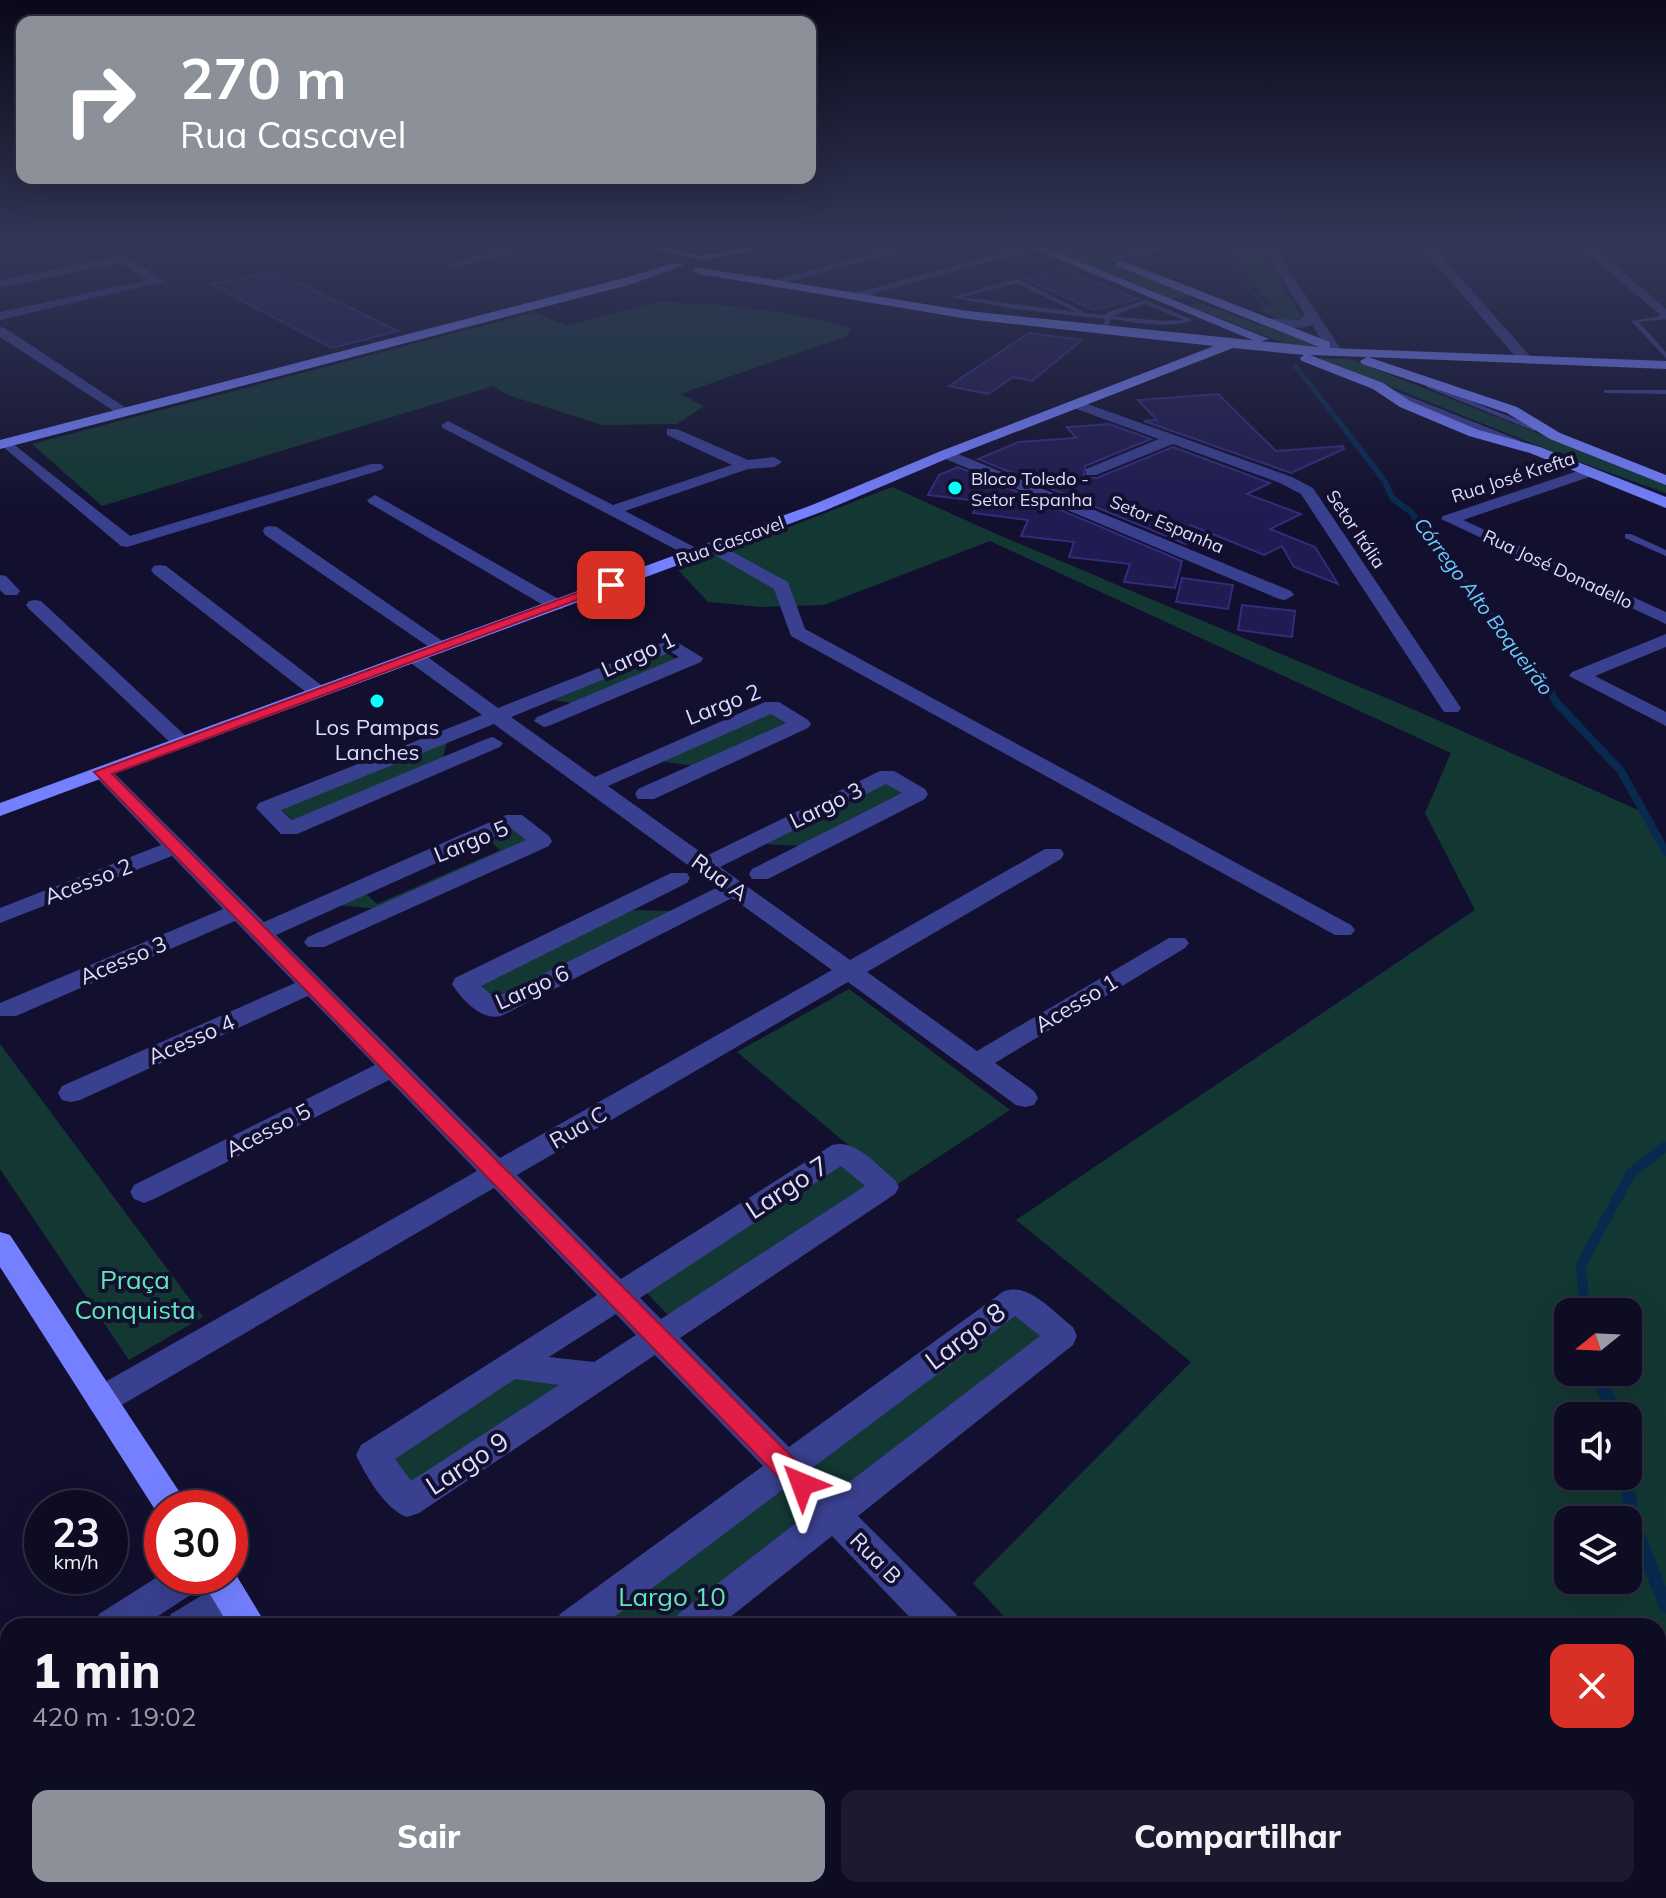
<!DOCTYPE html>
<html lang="pt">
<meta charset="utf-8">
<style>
body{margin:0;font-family:Mulish,sans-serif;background:#1c1a2f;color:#f1f3f6;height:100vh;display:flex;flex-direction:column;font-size:30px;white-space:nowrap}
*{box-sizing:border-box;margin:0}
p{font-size:26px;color:#9b9ba5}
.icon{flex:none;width:44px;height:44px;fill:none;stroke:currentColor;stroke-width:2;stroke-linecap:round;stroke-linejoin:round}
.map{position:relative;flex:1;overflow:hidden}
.side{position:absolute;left:0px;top:1618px;width:1666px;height:280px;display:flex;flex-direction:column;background:#0e0c22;border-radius:24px 24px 0 0;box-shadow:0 8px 32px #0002,0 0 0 2px #2e2c40}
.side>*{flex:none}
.hud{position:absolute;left:16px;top:16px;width:800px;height:168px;border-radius:16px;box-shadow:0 8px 32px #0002,0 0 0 2px #2e2c40;background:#8c9099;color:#fff;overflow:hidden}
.needle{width:52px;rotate:252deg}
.fabs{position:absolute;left:1554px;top:1298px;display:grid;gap:16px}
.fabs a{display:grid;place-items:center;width:88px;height:88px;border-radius:16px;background:#0e0c22;box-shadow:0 8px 32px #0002,0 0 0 2px #2e2c40;font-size:40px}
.speed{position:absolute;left:24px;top:1490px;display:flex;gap:16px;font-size:40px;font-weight:700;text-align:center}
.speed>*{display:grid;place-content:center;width:104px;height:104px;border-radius:50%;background:#0e0c22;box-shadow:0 8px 32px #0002,0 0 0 2px #2e2c40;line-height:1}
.speed small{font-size:20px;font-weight:400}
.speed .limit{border:12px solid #d22;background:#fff;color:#111}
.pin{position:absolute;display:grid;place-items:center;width:68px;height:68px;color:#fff;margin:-34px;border-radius:16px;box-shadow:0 4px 12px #0006}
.me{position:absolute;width:88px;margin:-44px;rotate:316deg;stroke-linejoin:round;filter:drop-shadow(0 0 6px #0008)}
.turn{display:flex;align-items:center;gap:28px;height:168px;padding:0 32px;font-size:36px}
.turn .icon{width:104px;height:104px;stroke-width:2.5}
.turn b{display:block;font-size:56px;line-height:68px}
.round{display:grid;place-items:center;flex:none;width:84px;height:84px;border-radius:16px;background:#1c1a2f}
.head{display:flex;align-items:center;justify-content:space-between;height:136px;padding:0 32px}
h1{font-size:48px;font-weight:800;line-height:60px}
.primary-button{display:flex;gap:16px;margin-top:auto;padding:16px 32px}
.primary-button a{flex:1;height:92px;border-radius:16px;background:#8c9099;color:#fff;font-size:32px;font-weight:800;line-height:92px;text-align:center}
.primary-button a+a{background:#1c1a2f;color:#f1f3f6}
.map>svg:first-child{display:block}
.green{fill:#133833;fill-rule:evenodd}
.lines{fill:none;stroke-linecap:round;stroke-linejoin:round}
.stream-far4{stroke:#082a4f;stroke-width:5}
.stream-far3{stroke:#082a4f;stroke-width:6}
.stream-far2{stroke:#082a4f;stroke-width:8}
.stream-far1{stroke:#082a4f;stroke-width:10}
.stream{stroke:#082a4f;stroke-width:14}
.building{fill:#201b50;stroke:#332c7d;stroke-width:2}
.lane{fill:#39408f;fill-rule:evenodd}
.street{fill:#39408f;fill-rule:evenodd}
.secondary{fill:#7480ff;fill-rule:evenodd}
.route{fill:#e11d48;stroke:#92132f;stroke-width:2}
.poi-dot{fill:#09fffc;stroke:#12102e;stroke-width:3}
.labels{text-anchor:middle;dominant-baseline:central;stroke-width:8;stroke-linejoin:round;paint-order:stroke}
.far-street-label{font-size:18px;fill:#ddf;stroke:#12102e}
.far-poi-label{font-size:18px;fill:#ddf;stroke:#12102e;text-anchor:start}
.far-water-label{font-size:20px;font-style:italic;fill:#6bcbff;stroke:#12102e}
.street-label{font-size:22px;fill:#ddf;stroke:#12102e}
.poi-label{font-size:22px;fill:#ddf;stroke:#12102e}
.near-street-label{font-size:26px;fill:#ddf;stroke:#12102e}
.near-park-label{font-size:26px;fill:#61e7b7;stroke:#12102e}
</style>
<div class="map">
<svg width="1666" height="1898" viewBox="0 0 1666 1898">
<rect width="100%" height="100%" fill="#12102e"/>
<g class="green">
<polygon points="1044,247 1069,247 1192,296 1172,299"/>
<path d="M1219 247H1261L1302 318C1288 322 1268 318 1259 307L1273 306Z"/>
<path d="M656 302C723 303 786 310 850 328L847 336 680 394 704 406 677 424 602 425 508 395 493 386 102 506 32 444 535 312 567 326Z"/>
<polygon points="1198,302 1321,347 1286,344 1187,305"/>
<polygon points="1319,358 1350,359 1666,484 1666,493 1571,459"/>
<path d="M892 487 1001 536 1424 714 1647 814 1666 852V1898H1066L1072 1890H1658V1626H1013L973 1583 1191 1362 1016 1220 1475 910 1425 813 1451 753 990 541 824 605 762 607 708 602 678 570ZM1568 1312H1628V1372H1568ZM1568 1416H1628V1476H1568ZM1568 1520H1628V1580H1568Z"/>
<polygon points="666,653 676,659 572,703 553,700"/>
<polygon points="770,712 787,723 693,766 660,761"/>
<polygon points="447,741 443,759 293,820 280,808"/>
<polygon points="887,781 907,794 804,846 763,844"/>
<polygon points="512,827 529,841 379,909 336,905 364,892 377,904 500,850 487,838"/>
<polygon points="628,910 673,911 494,1001 476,985"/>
<polygon points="849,989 1010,1110 896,1185 737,1052"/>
<polygon points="0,1044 203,1317 129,1360 0,1169"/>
<polygon points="840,1164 867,1186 670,1317 644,1290"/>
<polygon points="1012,1312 1043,1338 842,1494 811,1463"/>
<polygon points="512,1377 569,1384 411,1487 387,1456"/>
<polygon points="782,1484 813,1517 672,1626 591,1626"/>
</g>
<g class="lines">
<g class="stream-far4">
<polyline points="1212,247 1266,306"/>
<polyline points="1295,366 1348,433"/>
</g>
<polyline class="stream-far3" points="1346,431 1384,480 1393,499 1411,512 1454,572 1477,594 1514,645 1539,673"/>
<polyline class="stream-far2" points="1538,671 1557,703 1621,771 1666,852"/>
<g class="stream-far1">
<polyline points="1585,1312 1581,1265 1631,1173 1666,1146"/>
<polyline points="1597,1372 1601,1383"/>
</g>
<g class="stream">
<polyline points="1601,1381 1615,1416"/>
<polyline points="1626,1476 1633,1522 1666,1606"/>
</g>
</g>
<g class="building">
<polygon points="1062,269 1138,299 1094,310 1023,278"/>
<polygon points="274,271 398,331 332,348 212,285"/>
<polygon points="1029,333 1082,340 1032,381 1013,377 988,394 949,386"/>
<polygon points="1218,394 1276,451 1343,446 1344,449 1291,473 1144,421 1157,420 1138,400"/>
<polygon points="1109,424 1151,439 1085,466 1084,477 1097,478 1173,447 1270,483 1247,494 1301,514 1270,529 1315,547 1338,584 1294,567 1282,546 1264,555 1190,525 1186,544 978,459 1019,442 1076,438 1067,427"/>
<polygon points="958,467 1182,561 1175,588 1124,582 1130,564 1069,557 1074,542 1021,536 1028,520 973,513 979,501 928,495 939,475"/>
<polygon points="1182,578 1233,585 1228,609 1176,602"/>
<polygon points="1242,605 1295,611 1292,637 1238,630"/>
</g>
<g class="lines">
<g class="lane">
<path d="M1018 279 1082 311V313L1106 315 1108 312 1145 300 1193 320C1168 330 1137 322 1111 319L1107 330 1104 332 1101 330 1105 319 1014 309 951 297ZM1017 283 1076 312 961 297ZM1145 304 1183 320 1163 321 1112 316Z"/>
<polygon points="1666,315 1666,319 1639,322 1666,352 1666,358 1631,321"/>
<polygon points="1426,385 1430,385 1541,429 1534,431 1426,387"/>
<polygon points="1388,388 1519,440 1520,442 1513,444 1386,391 1385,390"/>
<polygon points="1604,390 1666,390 1666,394 1606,393 1604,392"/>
<polygon points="1625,534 1631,534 1666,550 1666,556 1625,538"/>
<polygon points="19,1890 48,1890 44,1898 15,1898"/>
<polygon points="182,1890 203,1890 206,1898 185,1898"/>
</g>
<g class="street">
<polygon points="511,247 530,247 453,268 447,264"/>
<polygon points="895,247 913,247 771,287 765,283"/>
<polygon points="1023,247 1041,247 854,299 844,296"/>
<polygon points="1154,247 1176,247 1109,262 1103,259"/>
<polygon points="1262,247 1274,247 1340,348 1338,351 1328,351 1312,325 1300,328 1262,325 1261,322 1267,318 1299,320 1305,315"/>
<polygon points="1421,247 1433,247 1531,357 1531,363 1521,363"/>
<polygon points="1581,247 1594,247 1666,309 1666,320"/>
<polygon points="122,256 166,281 0,320 0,312 149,280 120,263 0,288 0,280"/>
<polygon points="0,327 5,328 132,412 125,416 120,415 0,337"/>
<polygon points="1076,400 1292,477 1313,488 1461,708 1458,712 1444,712 1301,494 1280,483 1173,444 1096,475 1086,475 1086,469 1159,439 1071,407 1069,404"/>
<polygon points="448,421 613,505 732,465 667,435 667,429 677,429 748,460 774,457 782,462 774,467 748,469 625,511 700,550 702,554 694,559 443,428 441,425"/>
<polygon points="7,439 130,536 371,464 381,464 384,467 381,470 127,547 121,546 2,446 2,440"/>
<polygon points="946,449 1291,591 1294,595 1285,600 1279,599 941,457 941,451"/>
<polygon points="1590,467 1598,472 1595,475 1463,520 1666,612 1666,624 1441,519 1443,516"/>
<polygon points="375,495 562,601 565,605 562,609 550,609 369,503 367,500"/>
<polygon points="271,526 277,527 451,647 442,653 435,651 265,535 263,531 265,527"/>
<polygon points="714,542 788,582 805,629 1351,925 1355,930 1351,935 1335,935 791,636 774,589 708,551 706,547 708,543"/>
<polygon points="160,565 166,566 325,688 328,692 325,696 311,696 154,574 151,570 154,566"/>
<polygon points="0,575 6,576 20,591 17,595 5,595 0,590"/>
<polygon points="35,600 41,601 189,739 192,743 189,747 175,747 29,609 26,605 29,601"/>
<polygon points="1666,634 1666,647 1595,676 1666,712 1666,726 1569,676 1572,672"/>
<path d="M672 639 703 658 701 662 551 725 544 727 534 721 537 717 679 657 671 652 511 717 595 777 765 702H779L808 720 811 724 808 728 654 799H638L635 794 638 789 786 723 771 714 608 786 706 856 880 771H894L925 789 928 794 925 799 768 879H752L749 874 752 869 902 793 886 784 720 867 850 960 1045 849H1061L1064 854 1061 859 867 972 977 1051 1169 938H1185L1189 943 1185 948 995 1063 1034 1091 1038 1098 1034 1105 1025 1107 1016 1105 848 982 517 1175 621 1279 832 1145C855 1138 878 1166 895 1180L899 1187 895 1194 680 1338 789 1447 1004 1291C1029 1282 1054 1313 1073 1327L1077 1336 1073 1345 858 1516 956 1614 961 1626H918L832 1536 719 1626H673L678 1614 809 1513 785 1488 602 1626H555L560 1614 763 1466 655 1355 419 1513 407 1517C385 1509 366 1476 356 1455L361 1445 597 1295 494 1188 113 1410 102 1413 91 1410 86 1400 91 1390 477 1171 389 1080 154 1199 144 1203 134 1199 130 1192 134 1185 375 1065 308 996 80 1100 71 1102 62 1100 58 1093 62 1086 295 983 235 921 16 1016H0V1003L223 909 172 856 0 923V908L161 845 95 776 92 772 95 768H109L264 922 506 815H522L549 836 552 841 549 846 324 947H308L304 942 308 937 526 840 512 829 276 935 500 1158 832 970 732 898 501 1016C482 1021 462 1000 452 984L455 978 671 873H687L690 878 687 883 481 986 495 998 718 887 494 724 281 810 292 820 486 739 493 737 503 743 500 747 297 834H281L256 808 259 803 482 715 408 661 406 657 408 653H422L498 708ZM841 1166 865 1186 661 1319 640 1298ZM616 1314 636 1335 594 1362 549 1357ZM1015 1316 1040 1336 835 1493 811 1469ZM515 1379 559 1385 411 1481 395 1459Z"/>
<polygon points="162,1574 207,1576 201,1588 143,1626 94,1626 99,1614"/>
<path d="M229 1579 242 1584 247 1596C232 1630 198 1626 166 1626L171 1614Z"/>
<polygon points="8,1676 8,1714 0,1717 0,1679"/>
<polygon points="8,1724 8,1765 0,1768 0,1727"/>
<polygon points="718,1890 761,1890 758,1898 717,1898"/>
</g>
<g class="secondary">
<path d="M650 247C668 246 685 256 701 255 723 254 743 246 766 247L702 261Z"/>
<polygon points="1029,247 1044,247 1269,339 1257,342"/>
<polygon points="1121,260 1330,342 1330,348 1666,361 1666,369 1368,357 1517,407 1560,433 1666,475 1666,485 1550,439 1507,413 1362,364 1360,361 1367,357 1310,355 1383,383 1410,401 1479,430 1540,447 1666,497 1666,508 1530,453 1469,436 1400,407 1373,389 1302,361 1300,358 1304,355 1233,348 951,457 824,511 0,816 0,803 812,505 941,451 1214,346 968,319 699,274 693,270 695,267 968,311 1319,347 1117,266 1115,264"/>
<polygon points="674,263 684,265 632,284 0,449 0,440 624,278"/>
<polygon points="0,1232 10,1235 190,1508 162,1508 161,1519 0,1267"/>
<polygon points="230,1565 267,1626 229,1626 199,1576 230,1576"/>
<polygon points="402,1890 444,1890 447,1898 405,1898"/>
</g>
</g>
<linearGradient id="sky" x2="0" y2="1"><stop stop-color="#0a0919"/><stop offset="0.48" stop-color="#333757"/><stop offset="1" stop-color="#333757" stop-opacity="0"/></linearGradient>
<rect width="1666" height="512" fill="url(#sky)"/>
<polygon class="route" points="606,582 617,585 112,774 811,1476 815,1484 811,1492 802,1495 793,1492 94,772"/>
<g class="poi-dot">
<circle cx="955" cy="488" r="8"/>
<circle cx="377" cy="701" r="8"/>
</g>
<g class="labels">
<g class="far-street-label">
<text transform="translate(1513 477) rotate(-18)">Rua José Krefta</text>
<text transform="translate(1167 524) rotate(23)">Setor Espanha</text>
<text transform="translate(1356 529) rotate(56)">Setor Itália</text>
<text transform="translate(730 541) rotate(-20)">Rua Cascavel</text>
<text transform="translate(1558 569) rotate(25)">Rua José Donadello</text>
</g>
<g class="far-poi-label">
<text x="971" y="478">Bloco Toledo -<tspan x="971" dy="21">Setor Espanha</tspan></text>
</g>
<g class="far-water-label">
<text transform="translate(1484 606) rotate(53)">Córrego Alto Boqueirão</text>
</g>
<g class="street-label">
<text transform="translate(638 654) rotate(-25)">Largo 1</text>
<text transform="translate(723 704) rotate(-21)">Largo 2</text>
<text transform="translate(826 805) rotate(-26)">Largo 3</text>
<text transform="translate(471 841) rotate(-22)">Largo 5</text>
<text transform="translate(720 877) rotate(36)">Rua A</text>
<text transform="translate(88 881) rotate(-21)">Acesso 2</text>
<text transform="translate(123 960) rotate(-23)">Acesso 3</text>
<text transform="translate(532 987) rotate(-24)">Largo 6</text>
<text transform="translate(1076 1003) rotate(-31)">Acesso 1</text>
<text transform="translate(191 1039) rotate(-24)">Acesso 4</text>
<text transform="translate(578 1127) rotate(-30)">Rua C</text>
<text transform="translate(268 1130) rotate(-27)">Acesso 5</text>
<text transform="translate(876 1558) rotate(45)">Rua B</text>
</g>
<g class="poi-label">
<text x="377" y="727">Los Pampas<tspan x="377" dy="25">Lanches</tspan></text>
</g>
<g class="near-street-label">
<text transform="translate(787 1187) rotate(-33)">Largo 7</text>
<text transform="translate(965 1336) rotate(-37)">Largo 8</text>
<text transform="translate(467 1463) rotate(-33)">Largo 9</text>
</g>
<g class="near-park-label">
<text x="135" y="1279">Praça<tspan x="135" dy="30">Conquista</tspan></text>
<text x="672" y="1596">Largo 10</text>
</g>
</g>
</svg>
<div class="fabs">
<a><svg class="needle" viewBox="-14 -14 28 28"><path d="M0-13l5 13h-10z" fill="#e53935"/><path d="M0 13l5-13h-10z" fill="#9b9ba5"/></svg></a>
<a><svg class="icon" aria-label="sound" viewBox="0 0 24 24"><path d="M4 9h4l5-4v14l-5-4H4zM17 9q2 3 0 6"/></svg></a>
<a><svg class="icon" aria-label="layers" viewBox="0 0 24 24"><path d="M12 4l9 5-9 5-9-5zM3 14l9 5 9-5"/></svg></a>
</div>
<div class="speed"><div>23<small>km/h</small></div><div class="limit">30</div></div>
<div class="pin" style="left:611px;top:585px;background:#d93025"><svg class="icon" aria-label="arrive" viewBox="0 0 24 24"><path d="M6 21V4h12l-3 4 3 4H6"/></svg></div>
<svg class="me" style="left:802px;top:1484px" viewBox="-20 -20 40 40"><path d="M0-17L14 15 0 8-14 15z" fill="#e11d48" stroke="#fff" stroke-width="4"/></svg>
<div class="hud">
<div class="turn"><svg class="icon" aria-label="right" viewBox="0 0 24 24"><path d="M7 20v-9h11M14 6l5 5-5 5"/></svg><div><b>270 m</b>Rua Cascavel</div></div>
</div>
<section class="side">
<div class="head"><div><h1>1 min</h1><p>420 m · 19:02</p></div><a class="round" style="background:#d93025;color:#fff"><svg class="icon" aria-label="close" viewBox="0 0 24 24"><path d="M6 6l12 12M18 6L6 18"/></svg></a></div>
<div class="primary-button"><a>Sair</a><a>Compartilhar</a></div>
</section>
</div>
